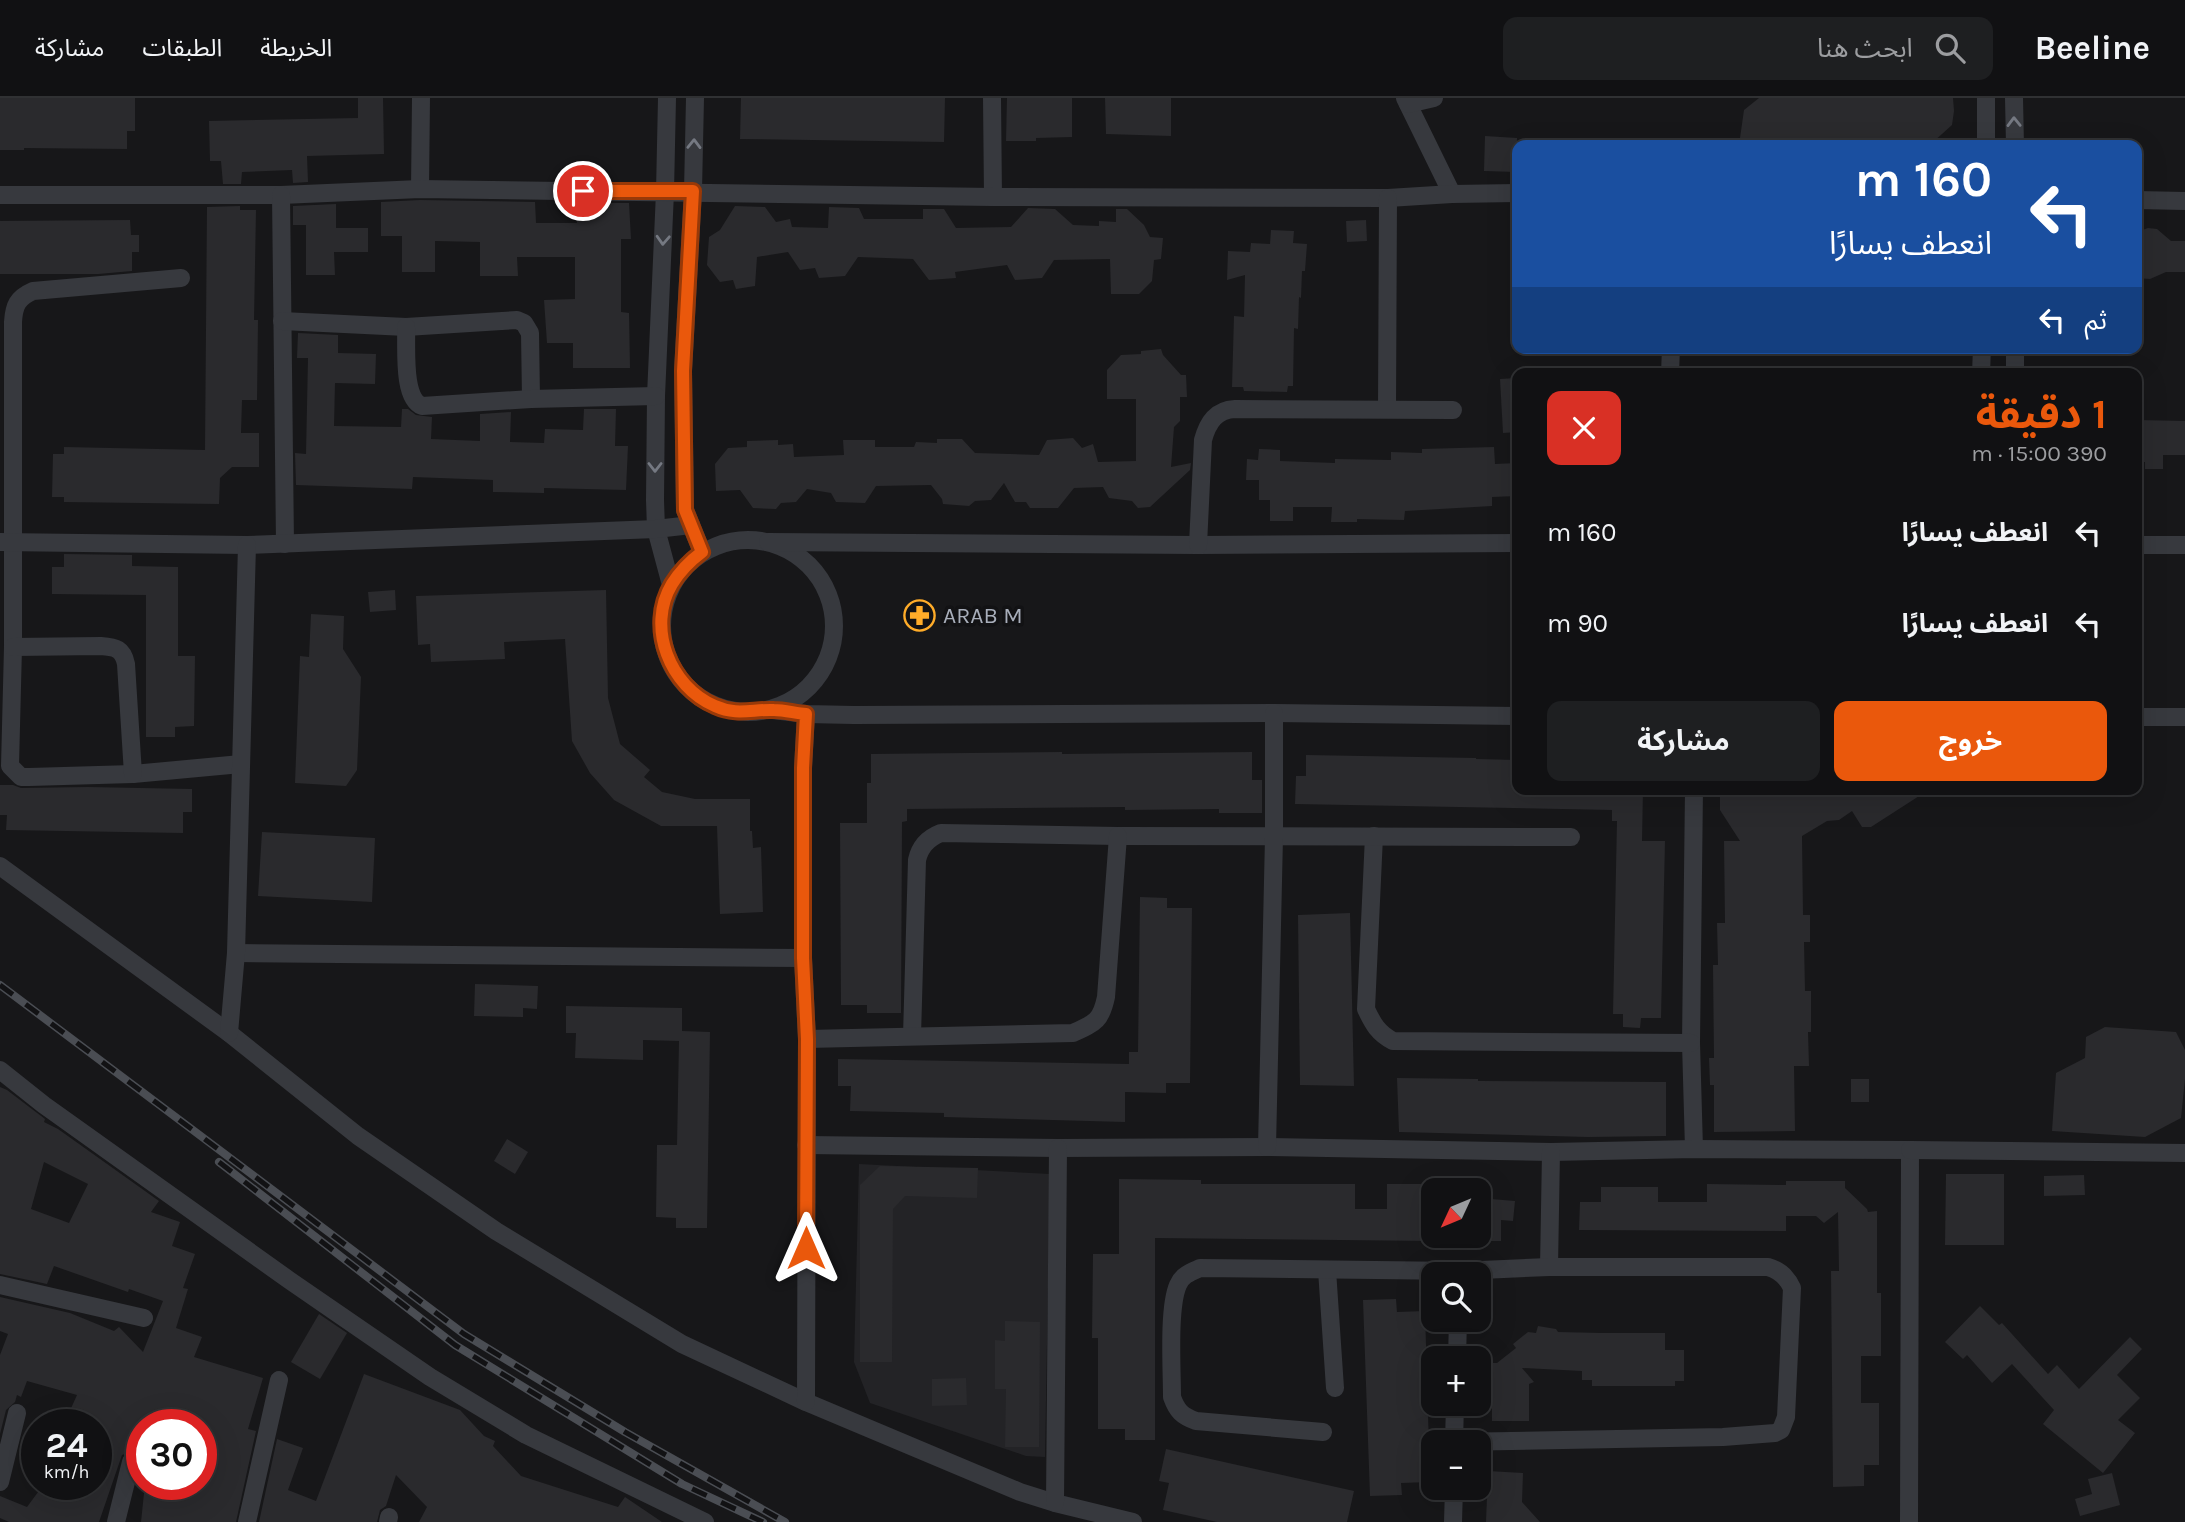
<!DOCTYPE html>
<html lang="ar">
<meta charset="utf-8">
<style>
body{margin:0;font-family:Karla,"Noto Sans Arabic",sans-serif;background:#1e1f21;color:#f1f3f6;direction:rtl;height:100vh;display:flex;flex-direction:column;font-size:26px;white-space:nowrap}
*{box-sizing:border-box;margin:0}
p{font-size:23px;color:#9c9da0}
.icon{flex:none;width:38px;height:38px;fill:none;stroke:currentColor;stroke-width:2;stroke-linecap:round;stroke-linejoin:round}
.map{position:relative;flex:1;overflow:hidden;direction:ltr}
.sheet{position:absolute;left:1512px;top:270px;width:630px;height:427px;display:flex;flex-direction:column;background:#111113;border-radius:14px;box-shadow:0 7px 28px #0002,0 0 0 2px #303133;direction:rtl}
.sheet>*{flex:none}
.guide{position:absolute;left:1512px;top:42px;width:630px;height:214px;border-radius:14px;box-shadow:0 7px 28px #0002,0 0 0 2px #303133;direction:rtl;background:#1a4fa0;color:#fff;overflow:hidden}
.needle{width:46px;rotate:226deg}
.buttons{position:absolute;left:1421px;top:1080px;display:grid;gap:14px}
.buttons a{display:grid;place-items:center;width:70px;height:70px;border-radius:14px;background:#111113;box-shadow:0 7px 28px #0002,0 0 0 2px #303133;font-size:35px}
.speed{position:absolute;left:21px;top:1311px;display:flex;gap:14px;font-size:35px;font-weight:700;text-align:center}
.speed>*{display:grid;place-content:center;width:91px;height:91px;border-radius:50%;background:#111113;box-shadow:0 7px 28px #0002,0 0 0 2px #303133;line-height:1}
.speed small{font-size:18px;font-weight:400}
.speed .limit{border:10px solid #d22;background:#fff;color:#111}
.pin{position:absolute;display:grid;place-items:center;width:60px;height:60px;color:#fff;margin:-30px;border:4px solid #fff;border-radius:50%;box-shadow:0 2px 7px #0007}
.me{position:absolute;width:77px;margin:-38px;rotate:0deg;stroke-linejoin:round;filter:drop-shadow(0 0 5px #0008)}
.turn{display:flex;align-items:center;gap:24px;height:147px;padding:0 35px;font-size:32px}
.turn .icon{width:91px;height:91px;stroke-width:2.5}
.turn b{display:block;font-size:49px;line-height:60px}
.then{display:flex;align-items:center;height:66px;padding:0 35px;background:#0003;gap:14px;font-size:26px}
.round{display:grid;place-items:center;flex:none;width:74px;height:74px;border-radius:14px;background:#1e1f21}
.summary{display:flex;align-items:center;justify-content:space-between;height:119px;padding:0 35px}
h1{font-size:42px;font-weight:700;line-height:52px;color:#ea580c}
.primary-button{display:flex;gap:14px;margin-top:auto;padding:14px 35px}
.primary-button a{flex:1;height:80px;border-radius:14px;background:#ea580c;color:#fff;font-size:28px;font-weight:700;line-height:80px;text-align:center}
.primary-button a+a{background:#1e1f21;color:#f1f3f6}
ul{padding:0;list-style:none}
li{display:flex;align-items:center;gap:21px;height:91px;padding:0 35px}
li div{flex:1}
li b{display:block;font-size:26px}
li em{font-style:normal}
header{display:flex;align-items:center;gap:42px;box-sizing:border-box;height:98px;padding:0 35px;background:#111113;border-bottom:2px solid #303133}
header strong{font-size:33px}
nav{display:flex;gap:38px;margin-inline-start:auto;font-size:24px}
.search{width:490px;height:63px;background:#1e1f21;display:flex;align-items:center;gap:18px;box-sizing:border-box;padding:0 24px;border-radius:14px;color:#9c9da0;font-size:26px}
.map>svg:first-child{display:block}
.built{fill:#232326}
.building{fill:#2a2a2d;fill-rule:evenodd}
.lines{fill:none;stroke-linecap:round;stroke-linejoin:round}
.minor{stroke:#37393e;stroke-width:18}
.rail-casing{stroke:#4a4d53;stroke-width:8}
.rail{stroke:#121214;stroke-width:5;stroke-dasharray:16;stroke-linecap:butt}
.oneway{stroke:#757982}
.route-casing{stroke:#983908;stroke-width:18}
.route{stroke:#ea580c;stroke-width:12}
.labels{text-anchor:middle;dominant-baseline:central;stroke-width:7;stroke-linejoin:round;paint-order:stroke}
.poi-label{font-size:23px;fill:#a8aeba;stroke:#121214;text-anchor:start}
</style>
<header>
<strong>Beeline</strong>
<div class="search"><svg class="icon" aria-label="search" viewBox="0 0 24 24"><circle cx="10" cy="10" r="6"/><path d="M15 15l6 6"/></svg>ابحث هنا</div>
<nav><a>الخريطة</a><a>الطبقات</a><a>مشاركة</a></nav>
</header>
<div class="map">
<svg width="2185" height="1424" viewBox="0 0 2185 1424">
<rect width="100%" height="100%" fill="#171719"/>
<polygon class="built" points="859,1066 1050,1076 1045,1359 1026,1358 870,1305 854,1264"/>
<g class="building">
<polygon points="0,0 135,0 135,33 127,33 127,51 24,50 24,52 0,52"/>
<polygon points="358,0 383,0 384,56 307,58 308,84 293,85 292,72 242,74 241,86 223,86 221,63 210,63 209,23 358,20"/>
<polygon points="741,0 945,0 944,44 740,41"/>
<polygon points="1007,0 1072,0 1072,39 1036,40 1036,43 1006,43"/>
<polygon points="1105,0 1171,0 1171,38 1106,36"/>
<polygon points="1759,0 1953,0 1954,13 1952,27 1932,45 1919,47 1739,47 1744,12"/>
<polygon points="1485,38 1517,40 1516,74 1484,73"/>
<polygon points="420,102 535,104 536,125 577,125 576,105 629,105 631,141 621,141 621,214 629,215 630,270 573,270 573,245 547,245 544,202 575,201 575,159 517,159 518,178 480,178 480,144 435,143 435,174 402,174 402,138 381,138 381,104"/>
<polygon points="336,106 336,130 368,130 368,154 334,154 335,177 306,177 306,127 293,127 293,108"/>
<polygon points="240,108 240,112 256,112 254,222 258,222 257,302 242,302 241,335 259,335 259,369 232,369 220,380 219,406 64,404 64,399 52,399 53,356 64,356 64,349 205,352 207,109"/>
<polygon points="735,108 765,109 776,124 790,121 792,129 828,130 829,109 859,110 864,121 923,121 923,111 944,111 956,130 1011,129 1028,110 1055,111 1073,127 1099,128 1099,123 1116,124 1116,111 1127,111 1144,127 1150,139 1163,140 1161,161 1154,162 1152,183 1139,196 1111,196 1110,161 1054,162 1042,180 1015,182 1007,167 955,174 956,180 929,182 913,161 858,159 845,178 819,180 815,170 800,172 788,154 757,159 755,188 736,191 733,182 720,184 707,167 709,139 720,132"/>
<polygon points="130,122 131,137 139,137 139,154 132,154 132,173 98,176 0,176 0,123"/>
<polygon points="1366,122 1367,143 1347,144 1346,123"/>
<polygon points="2148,130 2157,131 2171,143 2185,143 2185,174 2166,174 2150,181 2137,180 2137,134"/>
<polygon points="1271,132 1294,133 1293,145 1307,146 1305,173 1302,173 1301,200 1299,199 1298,231 1294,230 1293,288 1288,288 1287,294 1244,293 1243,289 1232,289 1234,218 1244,219 1245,177 1227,182 1228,153 1250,154 1251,145 1270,146"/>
<polygon points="298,235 338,237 338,255 376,256 375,286 335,285 334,328 401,329 402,311 408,311 416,317 432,319 431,341 480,343 480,316 511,314 510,344 544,345 545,331 583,332 584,311 616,311 615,348 628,348 626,392 544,390 544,395 493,394 493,382 413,379 412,391 296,387 295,355 306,356 308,260 297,260"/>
<polygon points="1161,251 1163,257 1181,277 1186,277 1187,299 1180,299 1180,323 1174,329 1171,369 1191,365 1190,372 1150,409 1138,410 1132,403 1109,400 1103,389 1074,390 1058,410 1030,410 1026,404 1015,404 1004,385 991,402 975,403 969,408 943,406 942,401 931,387 876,388 865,405 836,404 831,395 807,391 796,404 781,405 776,411 753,410 740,392 716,393 715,366 728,350 747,349 747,343 778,342 778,347 793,346 794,359 844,357 843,342 875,342 875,349 914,349 916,344 937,345 937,341 962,341 975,355 1039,357 1047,342 1073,340 1082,350 1093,346 1098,364 1136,363 1136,301 1107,301 1107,272 1121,257 1141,256 1141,253"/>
<polygon points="1517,280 1517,334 1503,335 1500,281"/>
<polygon points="2137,322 2185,323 2185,357 2163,357 2163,371 2145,371 2145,364 2137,364"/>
<polygon points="1494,349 1495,366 1517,365 1517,398 1492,399 1492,408 1405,413 1404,422 1357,421 1357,424 1331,424 1332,409 1293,409 1293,423 1270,423 1270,402 1259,402 1259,382 1246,382 1247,361 1258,362 1259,351 1280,352 1280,363 1335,365 1335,361 1391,362 1391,354 1422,355 1422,351"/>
<polygon points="64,456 132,457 132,468 178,469 178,558 195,558 194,628 175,629 175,639 146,639 146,497 52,496 52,469 64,469"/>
<polygon points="395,492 396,512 370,514 368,494"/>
<polygon points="606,492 608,600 620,646 650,672 644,679 662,694 695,701 750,701 750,733 752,733 753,750 761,749 763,814 720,816 717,728 661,728 614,702 590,675 572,643 565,541 504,544 505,561 431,564 430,546 418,547 416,498"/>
<polygon points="311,516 344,518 343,551 361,579 357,672 346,688 295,685 300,558 309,559"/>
<polygon points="1062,654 1062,656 1252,654 1252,682 1262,682 1262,715 1219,715 1219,711 1125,712 1125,709 907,711 907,723 902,724 901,915 867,915 867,907 841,907 840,725 867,725 867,685 871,685 871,656"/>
<polygon points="1306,657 1476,660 1476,661 1517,662 1517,691 1643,691 1642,743 1665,743 1661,920 1641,920 1640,930 1623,929 1623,916 1613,916 1617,723 1612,723 1612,712 1295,706 1296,678 1306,678"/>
<polygon points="0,687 13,687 21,690 88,689 192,691 192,714 183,714 183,735 6,732 7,717 0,717"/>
<polygon points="1720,691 1930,691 1871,729 1862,729 1852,713 1839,722 1827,723 1802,738 1803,817 1810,817 1810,844 1804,844 1805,893 1811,893 1811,934 1808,934 1809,968 1794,968 1795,1033 1714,1034 1714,987 1710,987 1709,960 1714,960 1713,867 1718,867 1717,825 1725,825 1724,743 1740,743 1720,712"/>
<polygon points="262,734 375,740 372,804 258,798"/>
<polygon points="1140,799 1167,800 1167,810 1192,810 1190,985 1166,985 1166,995 1125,994 1125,1024 944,1019 944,1015 850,1013 851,988 838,988 838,961 1129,966 1129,954 1138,954"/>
<polygon points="1350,815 1354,988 1300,987 1298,817"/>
<polygon points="475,886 538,888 537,911 523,910 523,919 474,918"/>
<polygon points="566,908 682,910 682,933 710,934 707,1130 676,1130 676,1120 656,1119 657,1047 677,1047 679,943 643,942 643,962 575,960 576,935 566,935"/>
<polygon points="2105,929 2176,934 2185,952 2185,981 2181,1020 2145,1039 2052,1033 2056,975 2085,960 2086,939"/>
<polygon points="1397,980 1478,981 1478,983 1666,984 1666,1038 1588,1039 1399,1034"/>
<rect x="1851" y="981" width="18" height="23"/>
<path d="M0 989 7 992 45 1021 44 1024 58 1031 159 1103 151 1114 180 1124 172 1148 195 1156 183 1190 188 1191 176 1230 202 1239 194 1259 263 1280 248 1331 256 1333 236 1424H141L145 1386H201V1326H142V1361L138 1355 133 1353 122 1357 99 1424H9L0 1420V1398L27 1409 44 1386H96V1360L103 1333 96 1330V1326H89L68 1317 77 1297 27 1283 21 1299 17 1297 15 1304 6 1312 0 1336V1257L8 1236 0 1233V1199L70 1215 114 1233 119 1229 143 1254 163 1203 129 1191 128 1194 54 1168 47 1186 0 1176ZM44 1064 88 1086 69 1125 31 1111Z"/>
<polygon points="507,1041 528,1054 515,1076 494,1063"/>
<polygon points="880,1068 978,1070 977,1100 905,1098 893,1111 892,1264 860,1264 860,1087"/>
<polygon points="1946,1076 2004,1076 2004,1147 1945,1147"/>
<polygon points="2084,1077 2085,1097 2044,1098 2044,1078"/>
<polygon points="1119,1081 1201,1082 1201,1086 1355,1086 1355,1111 1387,1111 1387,1086 1433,1086 1433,1143 1155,1140 1155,1342 1125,1342 1125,1331 1098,1331 1098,1240 1092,1240 1093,1156 1119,1156"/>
<polygon points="1786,1083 1845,1083 1845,1090 1867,1111 1868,1114 1877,1113 1877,1195 1881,1195 1881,1258 1861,1258 1861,1305 1879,1305 1879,1367 1864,1367 1864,1388 1833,1389 1831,1173 1839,1173 1838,1114 1824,1125 1816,1118 1786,1118 1786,1133 1579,1132 1580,1104 1601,1104 1601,1089 1658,1089 1658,1104 1707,1104 1707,1086 1786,1087"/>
<polygon points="1479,1100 1515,1103 1513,1123 1501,1122 1501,1143 1479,1143"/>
<polygon points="1396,1201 1397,1214 1425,1213 1430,1384 1401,1385 1402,1397 1370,1398 1363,1202"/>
<polygon points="1980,1208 1999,1227 2002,1225 2048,1276 2057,1267 2079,1291 2130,1239 2142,1251 2117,1277 2140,1300 2118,1322 2135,1335 2103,1375 2043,1326 2054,1312 2012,1266 1992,1285 1967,1257 1963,1261 1945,1244"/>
<polygon points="319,1216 347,1235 320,1281 291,1264"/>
<polygon points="1005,1223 1040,1224 1039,1349 1005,1349 1006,1291 995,1291 995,1242 1005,1243"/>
<polygon points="1538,1228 1556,1231 1558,1234 1601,1235 1665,1235 1665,1252 1684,1252 1684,1283 1675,1283 1675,1288 1592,1288 1592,1282 1582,1282 1582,1273 1522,1270 1534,1284 1529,1286 1529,1323 1492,1323 1492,1299 1488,1295 1491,1265 1497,1265 1516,1250 1513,1246 1528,1234 1536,1235"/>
<polygon points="364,1276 460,1312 484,1338 495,1343 493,1348 521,1378 618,1409 625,1399 662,1424 419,1424 427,1409 396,1377 386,1408 380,1412 377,1424 259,1424 277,1341 303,1350 288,1392 316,1403"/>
<polygon points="966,1280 967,1307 932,1308 932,1281"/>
<polygon points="1166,1351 1354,1393 1347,1424 1217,1424 1163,1412 1169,1385 1159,1383"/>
<polygon points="1488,1373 1523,1375 1522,1404 1540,1424 1486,1424"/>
<polygon points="2112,1375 2120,1407 2080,1418 2075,1401 2092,1396 2088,1381"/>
</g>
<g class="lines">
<g class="minor">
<polyline points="667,0 665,94 656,298 655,402 656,431 671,487"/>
<polyline points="695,0 693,93 683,273 685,412 702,454"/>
<polyline points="992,0 993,99"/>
<polyline points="1405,0 1452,96"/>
<polyline points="1986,0 1986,47"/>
<polyline points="2014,0 2015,47"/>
<polyline points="1408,6 1434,0"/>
<polyline points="420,91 421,0"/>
<polyline points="0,97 281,97 420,91 993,99 1388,100 1452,96 1517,95"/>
<polyline points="281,97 285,446"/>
<polyline points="2137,102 2185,103"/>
<path d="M181 180 33 193C17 200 14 208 13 224V549L10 668 21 679H29L133 676 241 666"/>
<polyline points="282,223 406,229 517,222 524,225 530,235 531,301"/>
<path d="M406 229C407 249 402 300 422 308L531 301 656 298"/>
<polyline points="1670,275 1671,250"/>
<polyline points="1981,275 1982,250"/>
<polyline points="2015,275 2015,250"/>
<polyline points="1387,310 1388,100"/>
<circle cx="748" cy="528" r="86"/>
<polyline points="0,444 247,447 656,431 691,427"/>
<polyline points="768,444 1198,447 1517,445"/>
<path d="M1198 447 1203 342C1208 324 1216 312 1235 311L1453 312"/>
<polyline points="2137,447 2185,447"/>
<path d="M13 549 101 548C116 549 123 551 126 566L133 676"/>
<polyline points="773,612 806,616 854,617 1274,615 1517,618"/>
<polyline points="2137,619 2185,619"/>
<polyline points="1694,691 1691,945 1694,1051"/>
<path d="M1374 738 1366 911C1373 926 1378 935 1393 943L1691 945"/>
<polyline points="0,768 229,935 358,1038 496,1133 682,1246 806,1304 1020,1394 1055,1405 1133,1424"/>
<polyline points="236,855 803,860"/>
<polyline points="229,935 236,855 247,447"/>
<path d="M912 938 917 762C920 748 928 740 941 735L1118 738 1571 739"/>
<path d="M807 941 1073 935C1095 925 1101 923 1106 899L1118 738"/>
<polyline points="0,972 44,1007 289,1182 430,1279 526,1337 705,1424"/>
<polyline points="806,1047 1058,1050 1267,1049 1551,1054 1694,1051 1910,1052 1909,1424"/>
<polyline points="1267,1049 1274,739 1274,615"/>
<polyline points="1910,1052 2185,1055"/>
<polyline points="1549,1169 1551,1054"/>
<polyline points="1327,1172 1335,1290"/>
<polyline points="0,1187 144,1220"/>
<polyline points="1457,1260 1458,1222"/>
<polyline points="806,1304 807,941 803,860 803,670 806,616"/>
<path d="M1323 1334 1196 1323C1182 1318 1177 1313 1172 1299 1172 1271 1168 1210 1178 1187 1182 1177 1191 1174 1200 1170L1459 1173 1549 1169H1768C1779 1172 1787 1179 1792 1190L1786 1319 1781 1332 1775 1335 1723 1339 1454 1344"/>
<polyline points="1454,1344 1455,1306"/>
<polyline points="0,1384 17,1315"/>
<polyline points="1055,1405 1058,1050"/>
<polyline points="116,1424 131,1364"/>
<polyline points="247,1424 279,1282"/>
<polyline points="388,1424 389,1419"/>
<polyline points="1453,1424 1454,1390"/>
</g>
<defs>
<g id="rail">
<polyline points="0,887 464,1236 625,1334 785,1424"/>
<polyline points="219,1064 455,1247 682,1386 763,1424"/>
</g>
</defs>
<use href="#rail" class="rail-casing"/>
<use href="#rail" class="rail"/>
</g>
<defs><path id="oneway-chevron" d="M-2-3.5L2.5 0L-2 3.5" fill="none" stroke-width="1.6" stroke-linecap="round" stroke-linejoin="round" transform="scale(1.75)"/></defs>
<g class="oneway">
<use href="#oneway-chevron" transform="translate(2014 24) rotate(-91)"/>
<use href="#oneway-chevron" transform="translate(694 46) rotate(-89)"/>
<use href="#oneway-chevron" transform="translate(663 142) rotate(93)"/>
<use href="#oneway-chevron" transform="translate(655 369) rotate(90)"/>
</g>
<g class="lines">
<defs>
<path id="route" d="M583 93H693L683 273 685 412 702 454C690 463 680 473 672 486 646 529 670 589 715 608 737 618 752 611 774 612 784 612 795 615 806 616L803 670V860L807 941 806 1150"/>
</defs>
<use href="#route" class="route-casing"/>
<use href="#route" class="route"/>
</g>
<defs>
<symbol id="pharmacy-ring" viewBox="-11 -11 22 22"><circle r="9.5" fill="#121214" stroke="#ffac29" stroke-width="1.5"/><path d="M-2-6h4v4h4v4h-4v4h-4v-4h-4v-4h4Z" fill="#ffac29"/></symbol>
</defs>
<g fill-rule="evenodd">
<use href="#pharmacy-ring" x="902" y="500" width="35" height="35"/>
</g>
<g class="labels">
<g class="poi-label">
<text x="943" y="517">ARAB M</text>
</g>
</g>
</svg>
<div class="buttons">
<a><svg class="needle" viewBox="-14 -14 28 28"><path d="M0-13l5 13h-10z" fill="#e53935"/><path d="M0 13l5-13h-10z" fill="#9c9da0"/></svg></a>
<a><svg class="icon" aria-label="search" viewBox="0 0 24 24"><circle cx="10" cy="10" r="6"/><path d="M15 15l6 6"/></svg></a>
<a>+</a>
<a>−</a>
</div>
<div class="speed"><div>24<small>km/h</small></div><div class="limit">30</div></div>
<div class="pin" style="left:583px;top:93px;background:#d93025"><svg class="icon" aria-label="arrive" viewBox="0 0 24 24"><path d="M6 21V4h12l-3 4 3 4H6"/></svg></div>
<svg class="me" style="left:806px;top:1150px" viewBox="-20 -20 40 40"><path d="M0-17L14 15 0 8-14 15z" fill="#ea580c" stroke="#fff" stroke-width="4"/></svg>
<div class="guide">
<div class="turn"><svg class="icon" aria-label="left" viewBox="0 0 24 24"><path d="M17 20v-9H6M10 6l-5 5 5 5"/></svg><div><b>160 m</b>انعطف يسارًا</div></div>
<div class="then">ثم<svg class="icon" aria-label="left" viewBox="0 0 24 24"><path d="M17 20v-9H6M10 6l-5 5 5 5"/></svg></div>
</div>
<section class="sheet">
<div class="summary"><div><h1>1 دقيقة</h1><p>390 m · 15:00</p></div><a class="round" style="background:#d93025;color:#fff"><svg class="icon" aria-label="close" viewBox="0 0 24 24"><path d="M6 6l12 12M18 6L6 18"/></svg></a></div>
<ul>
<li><svg class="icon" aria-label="left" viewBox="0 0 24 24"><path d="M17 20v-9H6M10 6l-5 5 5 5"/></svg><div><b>انعطف يسارًا</b></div><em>160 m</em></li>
<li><svg class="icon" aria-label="left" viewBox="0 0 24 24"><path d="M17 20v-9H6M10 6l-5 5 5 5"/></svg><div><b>انعطف يسارًا</b></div><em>90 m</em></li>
</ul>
<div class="primary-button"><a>خروج</a><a>مشاركة</a></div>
</section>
</div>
